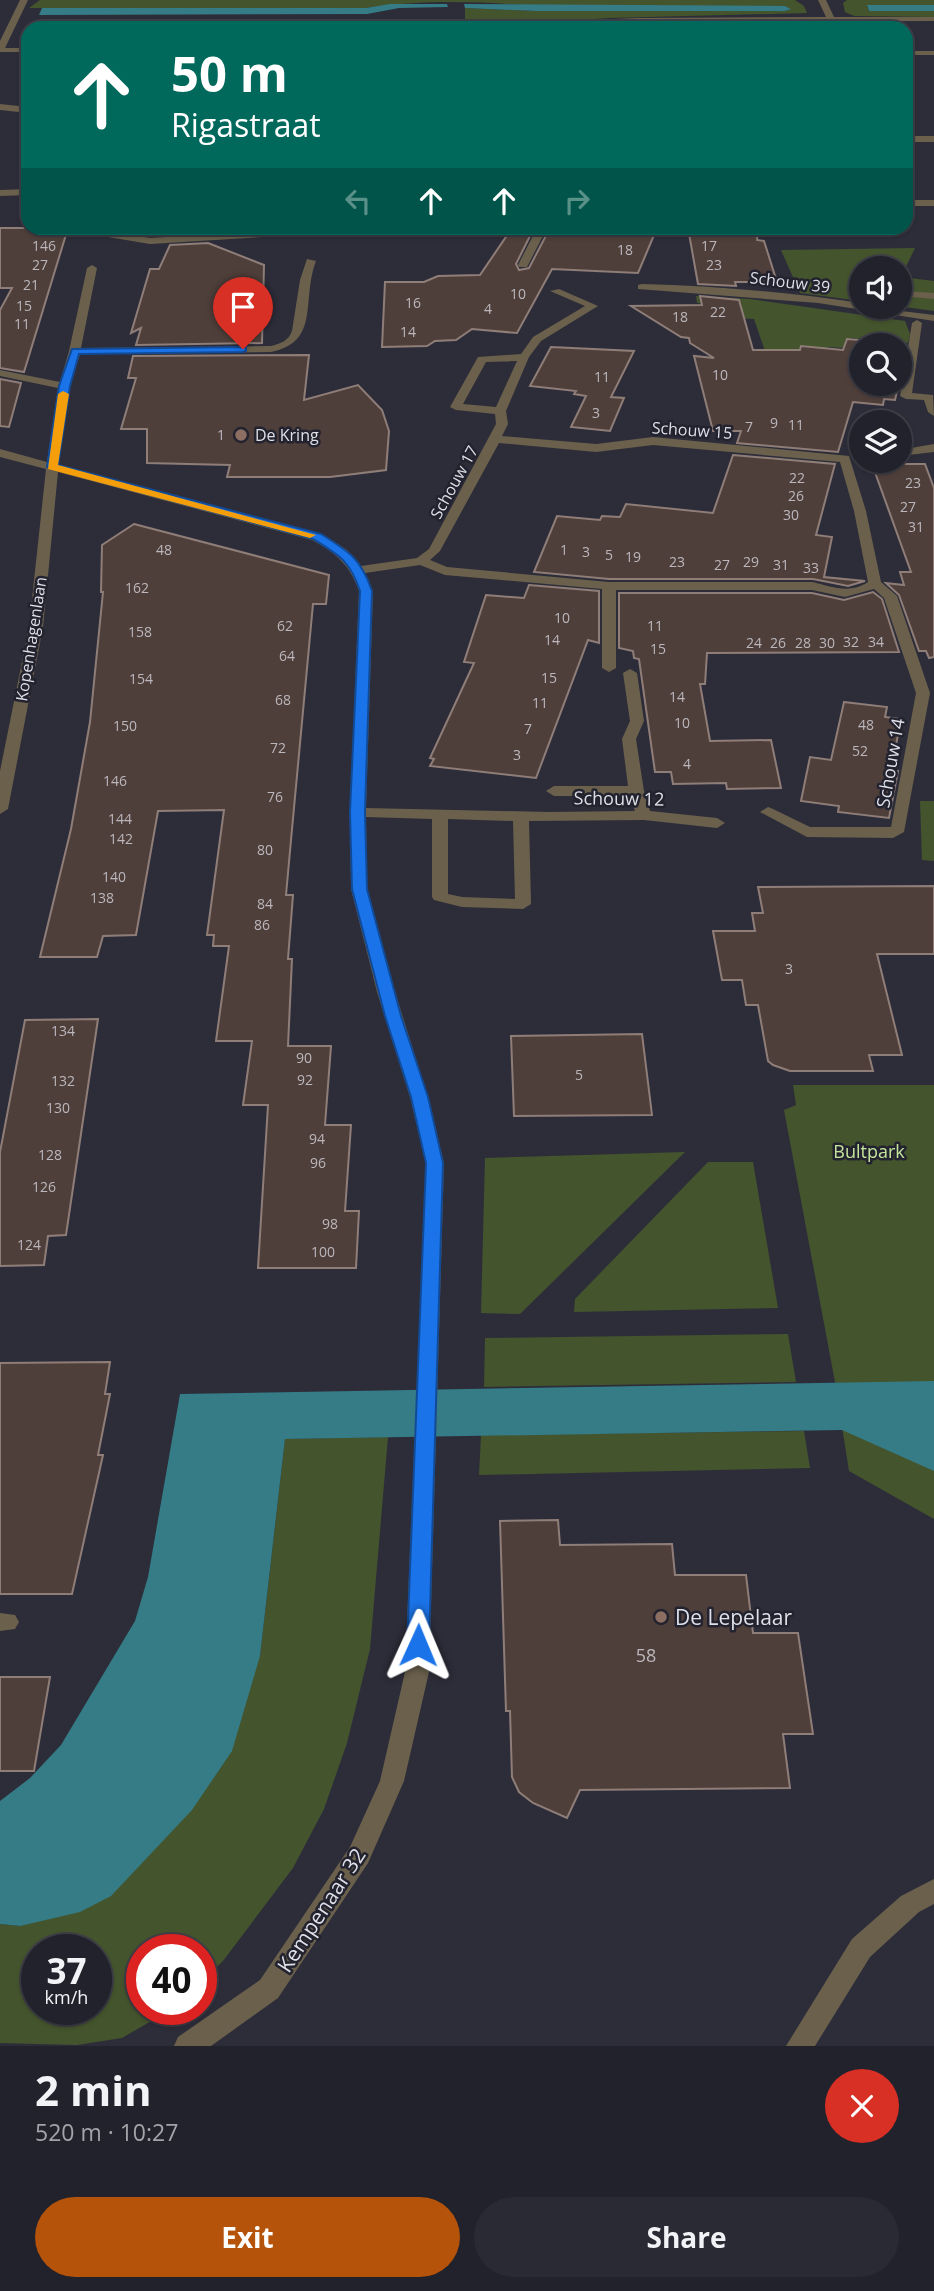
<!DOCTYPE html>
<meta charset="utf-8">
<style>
body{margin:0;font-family:"Open Sans",sans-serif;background:#2a2a34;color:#f1f3f6;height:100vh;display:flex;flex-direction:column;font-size:26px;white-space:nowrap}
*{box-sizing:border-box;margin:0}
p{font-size:23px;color:#a2a4a9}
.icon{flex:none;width:38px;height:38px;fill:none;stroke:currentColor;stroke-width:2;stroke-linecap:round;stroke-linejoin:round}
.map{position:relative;height:2046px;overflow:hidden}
.details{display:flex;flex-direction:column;background:#22222c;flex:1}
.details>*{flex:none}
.guide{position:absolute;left:21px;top:21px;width:892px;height:214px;border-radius:21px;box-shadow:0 2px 5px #0004,0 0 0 2px #3f3f48;background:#00695c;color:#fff;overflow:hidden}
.fabs{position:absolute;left:849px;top:256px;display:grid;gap:14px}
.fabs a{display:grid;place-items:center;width:63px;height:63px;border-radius:50%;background:#22222c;box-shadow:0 2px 5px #0004,0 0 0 2px #3f3f48;font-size:35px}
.speed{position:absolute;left:21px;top:1934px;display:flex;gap:14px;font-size:35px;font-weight:700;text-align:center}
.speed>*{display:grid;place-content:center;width:91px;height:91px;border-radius:50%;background:#22222c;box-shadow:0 2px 5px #0004,0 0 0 2px #3f3f48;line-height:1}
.speed small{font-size:18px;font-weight:400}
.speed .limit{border:10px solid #d22;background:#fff;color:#111}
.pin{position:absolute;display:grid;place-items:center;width:60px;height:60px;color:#fff;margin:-72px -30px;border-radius:50% 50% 50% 0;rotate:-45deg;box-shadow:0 0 7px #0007}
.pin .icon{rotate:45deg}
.me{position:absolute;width:77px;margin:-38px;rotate:1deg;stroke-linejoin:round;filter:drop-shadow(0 0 5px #0008)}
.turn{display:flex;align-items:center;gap:24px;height:147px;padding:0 35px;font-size:32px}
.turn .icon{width:91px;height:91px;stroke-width:2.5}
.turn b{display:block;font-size:49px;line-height:60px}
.lanes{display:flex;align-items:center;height:66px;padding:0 35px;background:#0003;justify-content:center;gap:35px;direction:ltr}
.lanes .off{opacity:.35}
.round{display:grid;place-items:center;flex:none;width:74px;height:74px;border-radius:37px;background:#2a2a34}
.summary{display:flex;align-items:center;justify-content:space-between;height:119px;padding:0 35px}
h1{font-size:42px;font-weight:700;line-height:52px}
.cta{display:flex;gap:14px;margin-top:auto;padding:14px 35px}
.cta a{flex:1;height:80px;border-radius:42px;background:#b45309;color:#fff;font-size:28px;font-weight:700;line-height:80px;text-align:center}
.cta a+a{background:#2a2a34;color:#f1f3f6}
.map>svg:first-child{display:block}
.green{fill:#44542d;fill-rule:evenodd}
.water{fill:#357c86}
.building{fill:#4f3f3b;stroke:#8f7d78;stroke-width:2}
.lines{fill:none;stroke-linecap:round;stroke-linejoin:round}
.minor{fill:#6a604c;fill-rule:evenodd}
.route{fill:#1a73e8;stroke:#114b97;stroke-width:2}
.slow{fill:#f59e0b}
.education-dot{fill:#8d6e63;stroke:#232330;stroke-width:2.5}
.labels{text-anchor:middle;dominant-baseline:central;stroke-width:5;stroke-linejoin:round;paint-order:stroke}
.number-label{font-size:14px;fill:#bbb7bc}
.far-street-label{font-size:16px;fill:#dfdfe7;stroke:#232330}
.far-poi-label{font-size:16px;fill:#dfdfe7;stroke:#232330;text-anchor:start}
.street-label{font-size:18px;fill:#dfdfe7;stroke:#232330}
.park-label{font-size:18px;fill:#c5e49b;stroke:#232330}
.near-number-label{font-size:18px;fill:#bbb7bc}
.near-poi-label{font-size:21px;fill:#dfdfe7;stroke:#232330;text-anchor:start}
.near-street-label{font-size:21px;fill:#dfdfe7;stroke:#232330}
</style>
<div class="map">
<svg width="934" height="2046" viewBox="0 0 934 2046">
<rect width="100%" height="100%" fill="#2d2d3a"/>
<g class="green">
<path d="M40 0H795L804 6 807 13 610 18 465 28V8L537 11H785L790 9 785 6H531C478 1 419 0 366 8H29Z"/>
<polygon points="847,0 934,0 934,5 867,6 869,11 934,11 934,17 854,16 845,12 843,3"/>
<polygon points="915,248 901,277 934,281 934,311 897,306 900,306 900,268 861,268 861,301 800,293 781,250"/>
<polygon points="696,296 750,299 905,321 910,334 908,343 850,338 843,348 828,347 820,358 766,354 754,319 734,318 732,305 697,303"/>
<polygon points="920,801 934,801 934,861 922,860"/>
<polygon points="793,1085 934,1085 934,1519 849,1471 835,1382 784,1110 796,1105"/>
<polygon points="685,1152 520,1314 481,1313 485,1158"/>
<polygon points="708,1162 753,1162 778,1308 574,1312 575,1299"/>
<polygon points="788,1334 796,1382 484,1387 485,1338"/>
<polygon points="804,1431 810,1468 479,1475 481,1435"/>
<path d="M388 1437 370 1649 347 1743 324 1809 293 1868 223 1961 201 1982V1950H142V2009H172L122 2038 77 2045 0 2043V1924L20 1926 260 1656 285 1439ZM37 1950H96V2009H37Z"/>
</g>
<g class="water">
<polygon points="390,4 447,4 448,7 399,8 367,14 39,15 42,8 366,8"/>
<polygon points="464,4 785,6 791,9 785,11 537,11 465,8"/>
<polygon points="867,5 934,5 934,11 869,11"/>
<polygon points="934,1381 934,1471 842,1430 285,1439 260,1656 232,1751 192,1810 111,1896 80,1912 20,1926 0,1924 0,1801 30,1778 61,1745 135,1621 148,1577 180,1394"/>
</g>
<g class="building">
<polygon points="0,228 68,228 24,372 0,368 0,310 12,288 0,288"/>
<polygon points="512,228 534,228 516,264 519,270 529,268 550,228 657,228 638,273 552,269 517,333 472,329 456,340 435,341 427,346 382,347 385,282 424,282 438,276 480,275"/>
<polygon points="688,228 758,228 757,240 764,241 777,282 735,282 736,286 698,284"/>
<polygon points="208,243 264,265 262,343 136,345 141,328 131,333 150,269 159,269 170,245"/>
<polygon points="700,296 739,300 753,350 800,350 801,346 843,350 847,339 896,343 861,345 861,383 899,383 895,400 884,399 883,405 853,402 838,452 737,443 741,431 713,431 694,356 714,358 690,343 689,338 681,337 631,306 702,305"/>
<polygon points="551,347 634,351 611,397 624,398 610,431 571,427 586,396 574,394 576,391 530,386"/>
<polygon points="309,355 304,400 358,385 382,410 389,431 386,470 330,477 227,477 230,465 147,463 147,429 121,429 136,378 128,378 133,356"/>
<polygon points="0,379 21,383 9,427 0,426"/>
<polygon points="733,455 835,464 816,535 832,537 824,577 865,581 848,586 813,579 609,579 534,572 557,516 600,520 602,516 620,517 626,504 713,513"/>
<polygon points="872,464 925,464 934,488 934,657 929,658 926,651 919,651 899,595 886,583 904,585 900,572 911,572"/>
<polygon points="134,524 329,575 326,604 313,604 291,840 286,895 293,895 288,959 292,959 288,1046 331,1046 325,1125 351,1125 345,1211 359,1211 356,1268 258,1268 268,1105 243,1105 252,1041 216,1041 229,946 213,946 214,935 207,935 224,810 158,811 136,935 103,936 97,957 40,957 71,829 90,722 103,592 101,592 102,545"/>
<polygon points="529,585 599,591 599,643 588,640 536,778 430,766 434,759 430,758 474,663 464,662 486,595 524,598"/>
<polygon points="873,592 882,599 899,652 707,653 705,684 700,684 710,741 771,740 781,788 727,789 726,783 673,784 671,772 655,772 639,659 634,658 633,651 619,648 619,593 812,593 844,600"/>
<polygon points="844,702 887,707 885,717 901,719 891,771 898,771 889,818 838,812 839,806 801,801 810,757 831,760"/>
<polygon points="934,886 934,954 877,954 902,1055 869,1055 873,1071 790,1071 773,1065 768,1061 758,1005 746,1005 742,980 722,980 713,931 755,931 752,913 763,913 758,887"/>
<polygon points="98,1019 66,1235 48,1236 44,1265 0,1266 0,1152 25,1020"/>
<polygon points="642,1034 652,1115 514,1116 511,1036"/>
<polygon points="110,1362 105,1394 110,1394 98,1455 103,1455 72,1594 0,1594 0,1363"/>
<polygon points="558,1520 560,1545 672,1544 675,1575 746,1575 753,1633 798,1633 813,1734 783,1734 790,1788 580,1790 567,1818 533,1803 519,1792 512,1777 510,1711 506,1711 500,1521"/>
<polygon points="0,1677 50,1677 34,1771 0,1771"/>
</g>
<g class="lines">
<g class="minor">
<polygon points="20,0 28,0 5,48 28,48 28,52 0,52 0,41"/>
<polygon points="818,0 826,0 834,17 934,17 934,21 637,22 505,28 546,22 637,18 826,17"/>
<rect x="906" y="51" width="28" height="4"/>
<polygon points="0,104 28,107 28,113 0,110"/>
<rect x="906" y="136" width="28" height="6"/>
<polygon points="28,189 28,195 0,196 0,190"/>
<rect x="906" y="200" width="28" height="6"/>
<polygon points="103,228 113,228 112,232 150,238 322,228 367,228 362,231 150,244 102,236"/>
<polygon points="537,228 547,228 527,267 519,267 518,265"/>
<path d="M307 259 316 261C301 300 321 342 271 352L80 354 70 386 58 465 322 534 347 550 361 566 417 558 429 549 496 424 495 414 456 410 450 407 478 357 521 354 533 337 585 306 550 291 559 289 598 306 541 341 529 357 506 411 508 424 502 436 596 444 653 437 849 456 866 511 881 582 897 596 930 693 904 832 893 838 807 837 760 812 768 807 773 809 810 827H891L916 693 884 598 874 589 845 597 812 590H616V668L609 672 602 668V589L445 575 420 565 365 573 373 591 366 808 549 812 635 811 630 796H554L546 791 554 786H628L622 739 630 721 623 673 630 669 637 673 644 721 636 739 644 791 650 811 717 818 725 823 717 828 644 820 529 821 531 904 523 909 462 907 434 900 432 897V819L366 817 367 889 395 992 428 1097 444 1163 429 1672 404 1781 368 1863 278 1998 211 2046H174L178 2037 260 1980 350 1847 380 1781 405 1672 426 1163 410 1097 377 992 351 889 350 812 359 591C350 565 336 553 312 540L58 472 43 627 8 809 0 814V771L29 627 46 469 0 457V449L47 462 58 388 0 376V370L60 382 69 351 87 268 92 265 97 268 81 348 271 346C282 343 288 341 292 331L300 280ZM517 361 496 407 463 404 486 362ZM499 443 596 452 653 445 840 462 854 511 868 582C850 594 832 587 813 582H609L447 567 430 560 440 551ZM448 819 513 821 515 899 462 897 448 894Z"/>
<path d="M642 284C715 286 789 292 861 303V306L934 315V321L818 303 638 289V285Z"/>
<polygon points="904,291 934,293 934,299 900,296 900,293"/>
<polygon points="917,320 922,323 912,393 933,395 934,416 928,412 924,400 906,399 900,396 912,323"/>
<polygon points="934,444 934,452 900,456 900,450"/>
<polygon points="0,1613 15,1615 19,1622 15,1629 0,1631"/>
<polygon points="934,1879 934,1904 919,1912 870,1957 815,2046 786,2046 852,1939 901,1896"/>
</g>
</g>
<path class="route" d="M246 347V351L243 352 79 354 70 386 58 465 321 534C350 552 361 559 372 591L365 812 367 889 401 1016 428 1097 443 1163 429 1645 425 1651 418 1654 410 1651 407 1645 426 1163 411 1097 385 1016 352 889 350 812 360 591C350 561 339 555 313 539L47 467 59 386 72 349Z"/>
<polygon class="slow" points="63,391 69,394 58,465 316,535 310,538 48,469 58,394"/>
<g class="education-dot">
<circle cx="241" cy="435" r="7"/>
<circle cx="661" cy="1617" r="7"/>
</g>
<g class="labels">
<g class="number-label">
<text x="44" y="245">146</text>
<text x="709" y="245">17</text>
<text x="625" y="249">18</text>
<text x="40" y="264">27</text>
<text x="714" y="264">23</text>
<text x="31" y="284">21</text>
<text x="518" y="293">10</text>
<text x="413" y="302">16</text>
<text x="24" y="305">15</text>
<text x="488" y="308">4</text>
<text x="718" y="311">22</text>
<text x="680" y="316">18</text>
<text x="22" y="323">11</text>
<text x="408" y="331">14</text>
<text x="720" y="374">10</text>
<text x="602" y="376">11</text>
<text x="596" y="412">3</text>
<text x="774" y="422">9</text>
<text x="796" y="424">11</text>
<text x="749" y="426">7</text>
<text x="221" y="434">1</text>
<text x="797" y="477">22</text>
<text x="913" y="482">23</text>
<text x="796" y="495">26</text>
<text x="908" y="506">27</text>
<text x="791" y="514">30</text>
<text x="916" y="526">31</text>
<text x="164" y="549">48</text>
<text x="564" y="549">1</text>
<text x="586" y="551">3</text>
<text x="609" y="554">5</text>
<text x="633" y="556">19</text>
<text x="677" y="561">23</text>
<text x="751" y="561">29</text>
<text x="722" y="564">27</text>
<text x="781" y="564">31</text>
<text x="811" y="567">33</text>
<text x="137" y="587">162</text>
<text x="562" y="617">10</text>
<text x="285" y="625">62</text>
<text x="655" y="625">11</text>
<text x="140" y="631">158</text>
<text x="552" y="639">14</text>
<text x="851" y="641">32</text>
<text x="876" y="641">34</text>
<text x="754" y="642">24</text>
<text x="778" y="642">26</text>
<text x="803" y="642">28</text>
<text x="827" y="642">30</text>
<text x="658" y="648">15</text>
<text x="287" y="655">64</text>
<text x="549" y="677">15</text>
<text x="141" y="678">154</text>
<text x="677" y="696">14</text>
<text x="283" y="699">68</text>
<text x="540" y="702">11</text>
<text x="682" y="722">10</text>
<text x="866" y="724">48</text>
<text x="125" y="725">150</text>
<text x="528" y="728">7</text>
<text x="278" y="747">72</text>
<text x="860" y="750">52</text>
<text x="517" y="754">3</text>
<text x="687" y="763">4</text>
<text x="115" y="780">146</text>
<text x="275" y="796">76</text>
<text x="120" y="818">144</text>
<text x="121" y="838">142</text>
<text x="265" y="849">80</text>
<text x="114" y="876">140</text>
<text x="102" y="897">138</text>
<text x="265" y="903">84</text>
<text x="262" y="924">86</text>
<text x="789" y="968">3</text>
<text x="63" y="1030">134</text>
<text x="304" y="1057">90</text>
<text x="579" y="1074">5</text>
<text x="305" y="1079">92</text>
<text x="63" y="1080">132</text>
<text x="58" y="1107">130</text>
<text x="317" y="1138">94</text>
<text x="50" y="1154">128</text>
<text x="318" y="1162">96</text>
<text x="44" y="1186">126</text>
<text x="330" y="1223">98</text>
<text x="29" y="1244">124</text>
<text x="323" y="1251">100</text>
</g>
<g class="far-street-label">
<text transform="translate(790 282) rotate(7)">Schouw 39</text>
<text transform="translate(692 430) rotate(4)">Schouw 15</text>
<text transform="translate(454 482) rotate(-61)">Schouw 17</text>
<text transform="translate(31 639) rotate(-81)">Kopenhagenlaan</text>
</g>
<g class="far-poi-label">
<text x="255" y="435">De Kring</text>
</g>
<g class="street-label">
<text transform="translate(890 763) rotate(-80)">Schouw 14</text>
<text transform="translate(619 798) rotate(1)">Schouw 12</text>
</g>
<g class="park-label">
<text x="869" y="1151">Bultpark</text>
</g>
<g class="near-number-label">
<text x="646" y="1655">58</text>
</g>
<g class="near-poi-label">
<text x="675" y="1617">De Lepelaar</text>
</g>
<g class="near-street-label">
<text transform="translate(321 1910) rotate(-57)">Kempenaar 32</text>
</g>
</g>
</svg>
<div class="fabs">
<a><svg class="icon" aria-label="sound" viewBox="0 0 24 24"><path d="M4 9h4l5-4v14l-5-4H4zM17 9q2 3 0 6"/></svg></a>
<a><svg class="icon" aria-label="search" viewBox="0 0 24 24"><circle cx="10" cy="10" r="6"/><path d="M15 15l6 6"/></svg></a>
<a><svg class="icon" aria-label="layers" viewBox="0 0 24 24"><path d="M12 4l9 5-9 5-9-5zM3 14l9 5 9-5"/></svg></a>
</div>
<div class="speed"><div>37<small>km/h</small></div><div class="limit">40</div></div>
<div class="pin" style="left:243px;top:349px;background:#d93025"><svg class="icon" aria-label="arrive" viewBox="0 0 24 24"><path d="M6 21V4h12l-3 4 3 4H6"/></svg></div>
<svg class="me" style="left:418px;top:1645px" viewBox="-20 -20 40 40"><path d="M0-17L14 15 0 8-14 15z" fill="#1a73e8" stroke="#fff" stroke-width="4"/></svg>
<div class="guide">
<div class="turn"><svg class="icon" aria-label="ahead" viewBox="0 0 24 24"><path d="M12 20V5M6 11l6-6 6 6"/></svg><div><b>50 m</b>Rigastraat</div></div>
<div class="lanes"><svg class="icon off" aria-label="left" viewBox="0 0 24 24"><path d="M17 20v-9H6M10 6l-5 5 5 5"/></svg><svg class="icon" aria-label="ahead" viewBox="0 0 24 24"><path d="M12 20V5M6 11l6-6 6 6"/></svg><svg class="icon" aria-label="ahead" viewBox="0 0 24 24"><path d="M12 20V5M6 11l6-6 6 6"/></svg><svg class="icon off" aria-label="right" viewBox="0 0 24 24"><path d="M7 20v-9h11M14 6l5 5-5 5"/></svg></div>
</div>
</div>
<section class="details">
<div class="summary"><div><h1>2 min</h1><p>520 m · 10:27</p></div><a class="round" style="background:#d93025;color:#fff"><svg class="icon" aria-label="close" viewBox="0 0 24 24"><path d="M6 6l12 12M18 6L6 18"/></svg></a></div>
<div class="cta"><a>Exit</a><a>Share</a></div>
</section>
